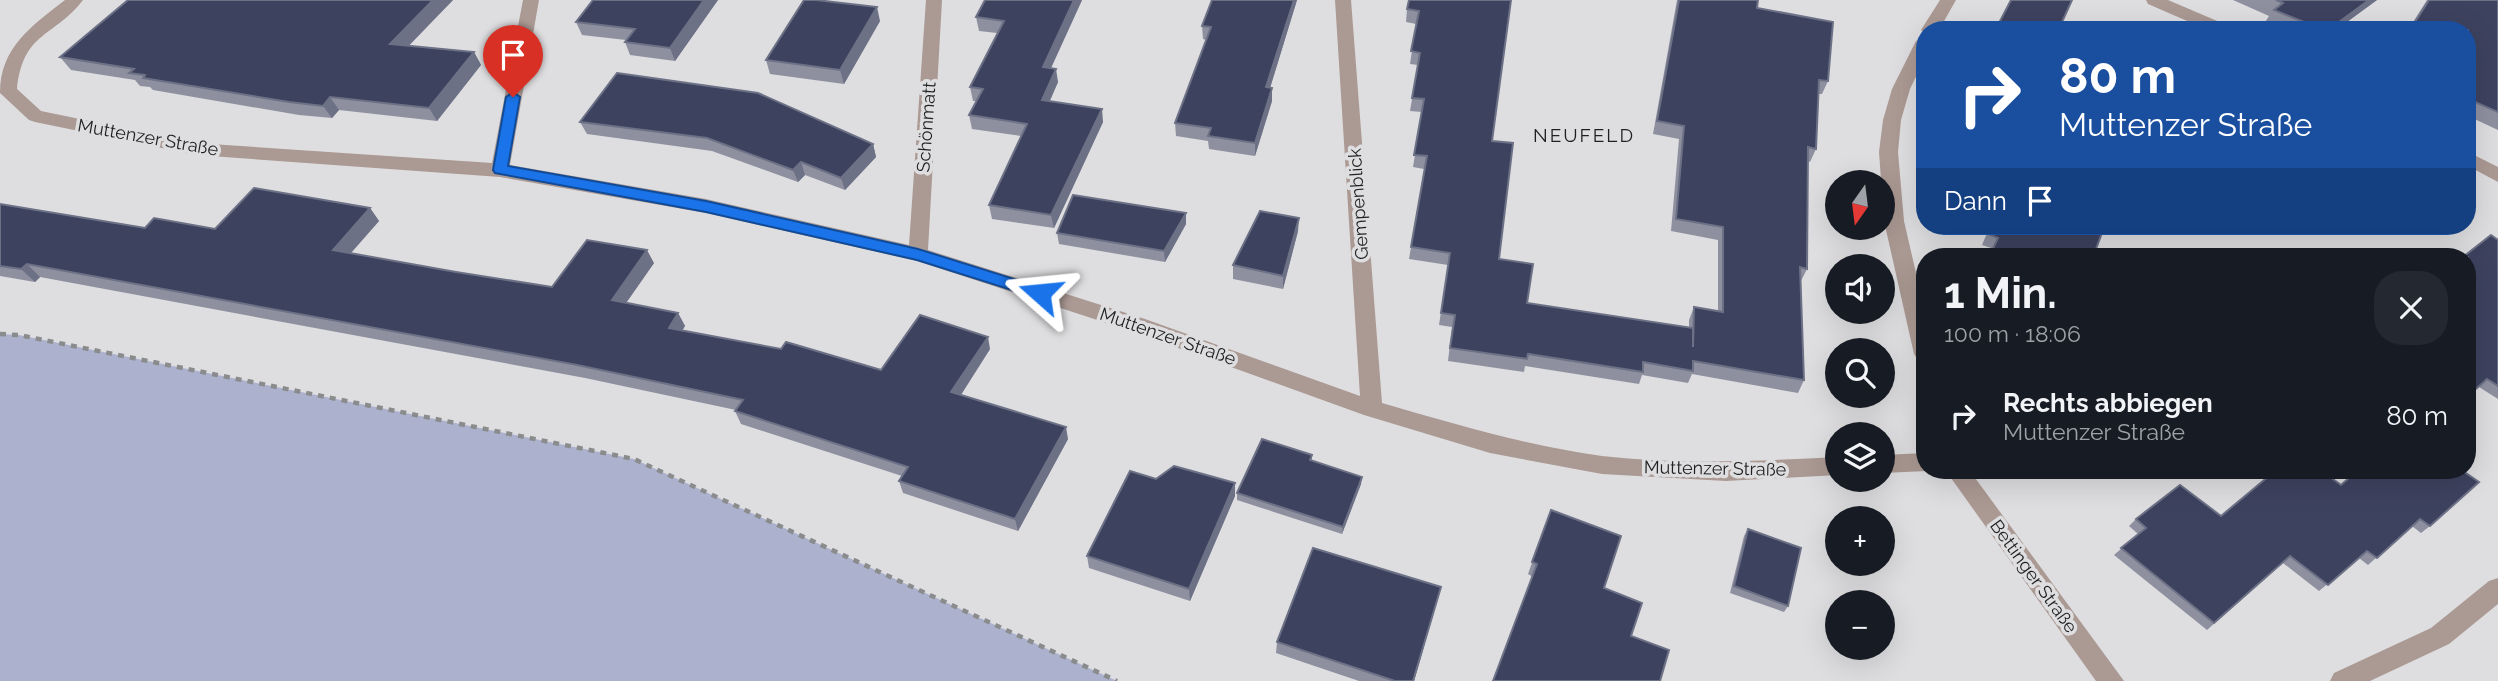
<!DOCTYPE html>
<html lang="de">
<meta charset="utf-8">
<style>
body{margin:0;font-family:Raleway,sans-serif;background:#242831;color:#f1f3f6;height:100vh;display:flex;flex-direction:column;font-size:26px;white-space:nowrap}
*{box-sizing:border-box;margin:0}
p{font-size:23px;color:#9ea1a6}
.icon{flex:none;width:38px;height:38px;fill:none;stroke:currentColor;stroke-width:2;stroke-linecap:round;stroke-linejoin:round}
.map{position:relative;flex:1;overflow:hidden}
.sheet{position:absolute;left:1916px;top:248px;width:560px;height:231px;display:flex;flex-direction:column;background:#171b24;border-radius:28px;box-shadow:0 7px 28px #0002}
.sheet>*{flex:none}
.top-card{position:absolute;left:1916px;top:21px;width:560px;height:214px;border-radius:28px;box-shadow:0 7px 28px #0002;background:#1a4fa0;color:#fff;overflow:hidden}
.needle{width:46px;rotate:194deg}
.controls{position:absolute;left:1825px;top:170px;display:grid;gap:14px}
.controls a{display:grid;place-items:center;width:70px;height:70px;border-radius:50%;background:#171b24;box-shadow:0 7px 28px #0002;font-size:35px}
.pin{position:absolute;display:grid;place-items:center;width:60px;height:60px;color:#fff;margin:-72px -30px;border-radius:50% 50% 50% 0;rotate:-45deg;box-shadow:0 0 7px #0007}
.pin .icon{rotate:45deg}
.me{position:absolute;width:77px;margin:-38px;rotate:288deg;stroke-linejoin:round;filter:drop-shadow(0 0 5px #0008)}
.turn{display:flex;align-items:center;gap:24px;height:147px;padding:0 28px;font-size:32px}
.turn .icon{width:91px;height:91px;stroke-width:2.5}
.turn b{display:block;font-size:49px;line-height:60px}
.then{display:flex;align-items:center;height:66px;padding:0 28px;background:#0003;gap:14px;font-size:26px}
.round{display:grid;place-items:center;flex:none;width:74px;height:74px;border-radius:28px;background:#242831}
.head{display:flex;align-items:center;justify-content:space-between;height:119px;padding:0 28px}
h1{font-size:42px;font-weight:700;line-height:52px}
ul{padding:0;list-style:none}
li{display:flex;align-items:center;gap:21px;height:98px;padding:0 28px}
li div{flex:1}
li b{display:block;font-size:26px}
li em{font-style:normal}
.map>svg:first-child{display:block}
.green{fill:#acb2cd}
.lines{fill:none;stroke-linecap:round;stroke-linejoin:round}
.path{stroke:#8a8b8c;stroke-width:4.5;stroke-dasharray:6 6;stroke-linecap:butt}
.minor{fill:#ab9993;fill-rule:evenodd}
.wall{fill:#8e90a0}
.shaded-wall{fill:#6d7186}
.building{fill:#3d425f;stroke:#6d7186;stroke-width:2}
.route{fill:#1a73e8;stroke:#114b97;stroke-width:2}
.labels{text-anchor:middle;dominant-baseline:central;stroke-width:7;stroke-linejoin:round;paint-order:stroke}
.street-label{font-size:18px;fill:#1f2020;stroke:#dedee0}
.neighbourhood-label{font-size:19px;letter-spacing:2px;fill:#1f2020;stroke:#dedee0}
</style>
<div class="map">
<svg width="2498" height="681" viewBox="0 0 2498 681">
<rect width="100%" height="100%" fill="#dedee0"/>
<polygon class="green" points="0,334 19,335 634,459 1117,681 0,681"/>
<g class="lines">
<polyline class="path" points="0,334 19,335 634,459 1117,681"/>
<g class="minor">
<path d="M65 0H83C55 37 23 31 17 89L41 111 196 143 492 163 523 0H539L510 165 706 199 909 245 926 0H942L928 250 1145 319 1360 396 1335 0H1351L1382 403C1455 424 1527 446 1602 456 1680 465 1759 461 1838 457V475L1726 481 1602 474 1490 453 1364 415 1131 331 917 261 706 213 500 177 196 155 35 122 29 120 0 93C0 47 32 26 65 0Z"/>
<polygon points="1940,0 1956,0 1939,30 1925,30 1924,34 1921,30"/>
<polygon points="2146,0 2168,0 2229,26 2231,30 2208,30 2148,4"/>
<polygon points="1925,35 1925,58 1910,89 1901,120 1898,152 1904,221 1925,312 1925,362 1918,360 1914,354 1884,221 1879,152 1883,120 1892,89 1916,41"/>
<polygon points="2468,152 2498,167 2498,182 2468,166"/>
<polygon points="1925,453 1927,471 1883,473 1883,455"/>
<polygon points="1946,471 1970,471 2124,681 2096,681"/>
<polygon points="2498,578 2498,604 2449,644 2370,681 2330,681 2334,673 2431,628 2489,581"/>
</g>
</g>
<g class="wall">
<polygon points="453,0 408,46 474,52 481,65 437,121 339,110 332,118 299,115 153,90 150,87 140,86 135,80 71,70 60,57"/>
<polygon points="593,0 718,0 675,61 630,55 625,42 626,40 582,35 576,22"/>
<polygon points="985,0 1082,0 1051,68 1058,82 1050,101 1103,122 1054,228 992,219 989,205 1021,136 972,129 969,115 977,101 973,101 970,87 997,33 979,31 976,17"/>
<polygon points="1212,0 1297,0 1270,88 1272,88 1272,101 1255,156 1209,149 1208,141 1176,136 1175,123 1206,40 1203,39 1202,26"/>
<polygon points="1511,0 1492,141 1499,259 1527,303 1689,327 1689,320 1694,307 1718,311 1718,240 1671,231 1679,139 1653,134 1677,0 1758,0 1757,8 1828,81 1822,94 1819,94 1816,149 1810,162 1808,161 1807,269 1801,281 1804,380 1798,393 1692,374 1688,383 1642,375 1639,384 1525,366 1524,372 1448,361 1452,327 1439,325 1448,265 1409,259 1424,169 1413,167 1422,112 1410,111 1418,65 1410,64 1416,24 1406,22 1407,9"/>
<polygon points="2011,0 2062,22 2084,30 1996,30"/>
<polygon points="2233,0 2377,0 2336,30 2278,30 2264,24 2269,16"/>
<polygon points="2427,0 2498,0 2498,130 2468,116 2468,30 2408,30"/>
<polygon points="880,21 844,84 770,74 766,60"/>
<polygon points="580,122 873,144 876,157 845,190 805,175 798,182 712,151 587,134"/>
<polygon points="0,204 145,228 215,229 370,208 379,221 351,253 456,272 552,287 654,263 626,303 678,313 685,326 682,330 881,370 990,349 961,395 1068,439 1018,531 903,493 899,481 902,476 741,424 735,411 736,410 585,378 40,277 35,282 0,276"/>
<polygon points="1186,224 1165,262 1059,244 1057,233"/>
<polygon points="1990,226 2091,226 2093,257 1987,257 1991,248 1982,245"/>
<polygon points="1298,231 1283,289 1233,279 1233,265"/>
<polygon points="2498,240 2498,399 2479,387"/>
<polygon points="1312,455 1312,461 1361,484 1342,534 1237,500 1237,493"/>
<polygon points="2357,471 2430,526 2421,533 2412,526 2368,565 2359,558 2319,591 2283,563 2207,630 2114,555 2138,534 2129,526 2136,519 2221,516 2341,485"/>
<polygon points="1156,479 1235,496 1190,601 1089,568 1087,556"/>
<polygon points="1551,510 1604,588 1631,636 1528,574"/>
<polygon points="1748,529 1788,606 1784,612 1730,593 1744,536"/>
<polygon points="1441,587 1414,681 1359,681 1276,653 1277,642"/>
</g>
<g class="shaded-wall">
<polygon points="433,0 453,0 398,57 390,44"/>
<polygon points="704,0 718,0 675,61 670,48"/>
<polygon points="1074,0 1082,0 1045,81 1043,67"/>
<polygon points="1294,0 1297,0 1266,101 1266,87"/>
<polygon points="2369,0 2377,0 2336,30 2328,30"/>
<polygon points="877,7 880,21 844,84 840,70"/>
<polygon points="474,52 481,65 437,121 429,108"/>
<polygon points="1056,69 1058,82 1044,113 1042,100"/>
<polygon points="1272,88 1272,101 1255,156 1255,143"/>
<polygon points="330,97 339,110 332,118 323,106"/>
<polygon points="1102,109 1103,122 1054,228 1051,215"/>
<polygon points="873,144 876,157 845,190 841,178"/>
<polygon points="801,162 805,175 798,182 793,170"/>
<polygon points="370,208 379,221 342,263 333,250"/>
<polygon points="1186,213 1186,224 1165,262 1164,251"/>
<polygon points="1299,218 1298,231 1283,289 1283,276"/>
<polygon points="647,250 654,263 619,313 612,300"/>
<polygon points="27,264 40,277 35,282 21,269"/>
<polygon points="678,313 685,326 676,341 669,328"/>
<polygon points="988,337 990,349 955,404 951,392"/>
<polygon points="1066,427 1068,439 1018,531 1015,519"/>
<polygon points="1362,477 1361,484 1342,534 1343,527"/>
<polygon points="1235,483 1235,496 1190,601 1189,589"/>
<polygon points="1441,587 1414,681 1413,681"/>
</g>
<g class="building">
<polygon points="128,0 433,0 390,44 474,52 429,108 330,97 323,106 289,102 143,78 145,75 129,73 134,69 60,57"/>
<polygon points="593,0 704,0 670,48 625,42 635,29 576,22"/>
<polygon points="804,0 816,0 877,7 840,70 766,60"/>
<polygon points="985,0 1074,0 1043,67 1056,69 1042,100 1102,109 1051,215 989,205 1027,124 969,115 983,89 970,87 1004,21 976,17"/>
<polygon points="1212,0 1294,0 1266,87 1272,88 1255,143 1208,136 1211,128 1175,123 1211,27 1202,26"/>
<polygon points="1409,0 1511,0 1492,141 1513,143 1499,259 1533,264 1527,303 1693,328 1693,347 1694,307 1723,312 1723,227 1676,219 1684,126 1657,121 1679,0 1758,0 1757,8 1833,22 1828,81 1819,80 1816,149 1808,147 1807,269 1800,267 1804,380 1693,361 1693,371 1643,362 1643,372 1528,354 1527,359 1450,348 1455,315 1441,313 1450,253 1411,247 1427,156 1414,155 1424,99 1412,98 1420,53 1411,51 1419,11 1407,9"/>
<polygon points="2011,0 2072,0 2062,22 2084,30 2010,30 1998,25"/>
<polygon points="2276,0 2369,0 2328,30 2324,30 2274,10 2283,3"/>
<polygon points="2429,0 2498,0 2498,112 2468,99 2468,30 2410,30"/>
<polygon points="617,73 758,93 873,144 841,178 801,162 793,170 707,138 580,122"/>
<polygon points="254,188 370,208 333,250 456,272 552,287 587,240 647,250 612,300 678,313 669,328 781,349 786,342 881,370 920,315 988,337 951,392 1066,427 1015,519 899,481 908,467 735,411 743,400 577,365 27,264 21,269 0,266 0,204 145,228 154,218 215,229"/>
<polygon points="1073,195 1186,213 1164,251 1057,233"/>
<polygon points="1260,211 1299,218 1283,276 1233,265"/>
<polygon points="1992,226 2091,226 2103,230 2093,257 1989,257 1998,238 1988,234"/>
<polygon points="2491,235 2498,240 2498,386 2487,379 2468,396 2468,257 2463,257"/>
<polygon points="1262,439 1312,455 1310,460 1362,477 1343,527 1237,493"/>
<polygon points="1174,466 1235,483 1189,589 1087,556 1130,471 1156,479"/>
<polygon points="2275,471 2322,471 2341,485 2357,471 2463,471 2479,482 2430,526 2420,519 2377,558 2367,551 2328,585 2290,556 2214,623 2121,548 2146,528 2136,519 2180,485 2221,516"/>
<polygon points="1551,510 1621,536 1604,588 1642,603 1631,636 1669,650 1660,681 1493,681 1537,564 1532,562"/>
<polygon points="1748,529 1801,548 1788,606 1734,586"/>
<polygon points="1313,548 1441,587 1413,681 1395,681 1277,642"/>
</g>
<polygon class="route" points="513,92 520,97 508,166 706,201 918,249 1046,289 1048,293 1040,299 917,260 706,212 495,173 493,170 506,97"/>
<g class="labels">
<g class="street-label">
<text transform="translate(926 127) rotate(-86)">Schönmatt</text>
<text transform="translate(148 137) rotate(10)">Muttenzer Straße</text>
<text transform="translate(1358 204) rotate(-94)">Gempenblick</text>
<text transform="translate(1168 336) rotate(19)">Muttenzer Straße</text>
<text transform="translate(1715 468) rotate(1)">Muttenzer Straße</text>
<text transform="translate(2034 576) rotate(54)">Bettinger Straße</text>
</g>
<g class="neighbourhood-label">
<text x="1584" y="135">NEUFELD</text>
</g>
</g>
</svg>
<div class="controls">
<a><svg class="needle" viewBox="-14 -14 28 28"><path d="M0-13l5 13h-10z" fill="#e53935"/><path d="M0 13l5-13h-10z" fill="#9ea1a6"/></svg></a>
<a><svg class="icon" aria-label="sound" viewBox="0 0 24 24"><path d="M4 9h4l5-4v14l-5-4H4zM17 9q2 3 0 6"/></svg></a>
<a><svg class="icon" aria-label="search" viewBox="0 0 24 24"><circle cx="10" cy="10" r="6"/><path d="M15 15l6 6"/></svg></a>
<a><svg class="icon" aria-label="layers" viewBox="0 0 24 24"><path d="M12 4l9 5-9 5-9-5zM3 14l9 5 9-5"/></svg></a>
<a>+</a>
<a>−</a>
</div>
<div class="pin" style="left:513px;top:97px;background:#d93025"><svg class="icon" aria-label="arrive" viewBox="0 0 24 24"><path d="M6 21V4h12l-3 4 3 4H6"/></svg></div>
<svg class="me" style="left:1040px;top:293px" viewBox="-20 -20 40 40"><path d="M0-17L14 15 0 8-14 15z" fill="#1a73e8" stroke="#fff" stroke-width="4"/></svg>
<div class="top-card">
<div class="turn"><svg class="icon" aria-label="right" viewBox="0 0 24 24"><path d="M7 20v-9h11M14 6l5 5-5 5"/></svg><div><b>80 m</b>Muttenzer Straße</div></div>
<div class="then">Dann<svg class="icon" aria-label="arrive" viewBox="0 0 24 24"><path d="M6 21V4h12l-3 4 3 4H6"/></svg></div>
</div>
<section class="sheet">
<div class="head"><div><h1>1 Min.</h1><p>100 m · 18:06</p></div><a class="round"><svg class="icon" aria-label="close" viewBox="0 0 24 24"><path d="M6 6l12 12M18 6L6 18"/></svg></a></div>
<ul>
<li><svg class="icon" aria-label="right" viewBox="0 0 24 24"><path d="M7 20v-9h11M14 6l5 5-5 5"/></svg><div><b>Rechts abbiegen</b><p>Muttenzer Straße</p></div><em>80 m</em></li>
</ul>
</section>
</div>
